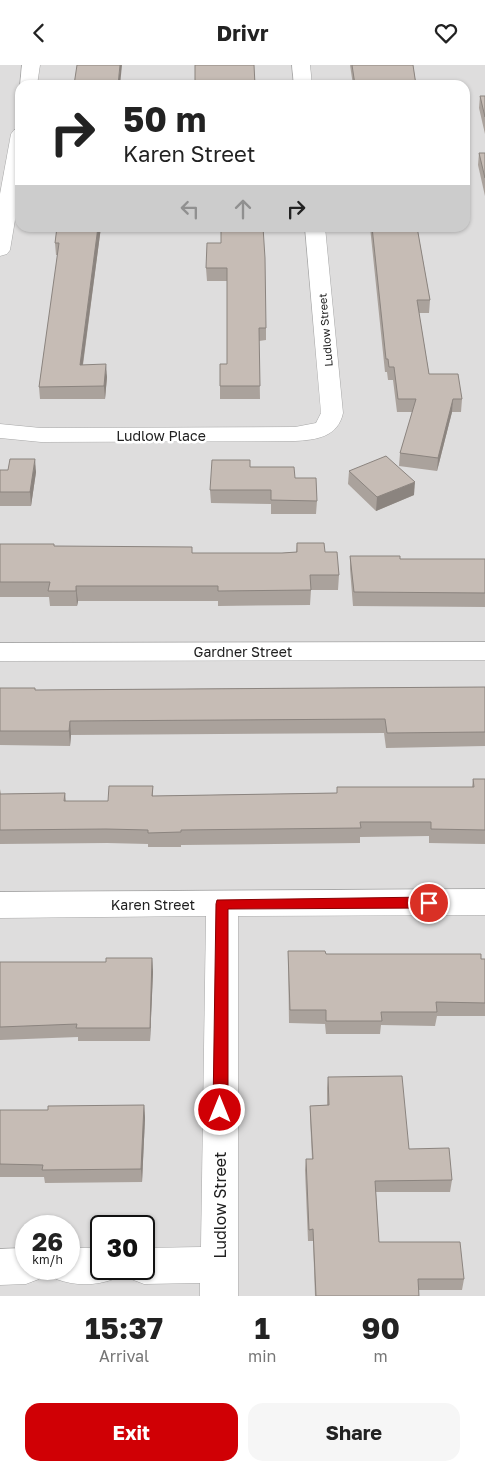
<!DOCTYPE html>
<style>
body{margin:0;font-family:"Golos Text",sans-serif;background:#f6f6f6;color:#222;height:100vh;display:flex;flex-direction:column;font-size:19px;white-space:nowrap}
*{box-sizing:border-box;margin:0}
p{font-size:16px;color:#767676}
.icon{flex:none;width:28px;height:28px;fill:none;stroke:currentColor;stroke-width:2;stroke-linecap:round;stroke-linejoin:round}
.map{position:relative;height:1231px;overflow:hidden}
.panel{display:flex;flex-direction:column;background:#fff;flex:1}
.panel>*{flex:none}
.hud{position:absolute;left:15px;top:15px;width:455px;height:152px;border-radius:15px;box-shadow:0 1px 4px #0004;background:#fff;color:#222;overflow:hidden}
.speed{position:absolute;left:15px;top:1150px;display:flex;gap:10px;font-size:25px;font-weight:700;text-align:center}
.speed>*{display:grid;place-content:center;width:65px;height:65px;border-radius:50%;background:#fff;box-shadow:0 1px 4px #0004;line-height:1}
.speed small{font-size:12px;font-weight:400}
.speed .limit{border:2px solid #111;border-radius:8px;background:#fff;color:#111}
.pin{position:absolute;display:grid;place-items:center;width:42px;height:42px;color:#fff;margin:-21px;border:2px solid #fff;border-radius:50%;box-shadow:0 1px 5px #0007}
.me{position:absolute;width:55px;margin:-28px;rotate:0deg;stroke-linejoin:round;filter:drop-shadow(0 0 4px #0008)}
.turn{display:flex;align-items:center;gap:18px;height:105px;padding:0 25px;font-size:22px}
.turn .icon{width:65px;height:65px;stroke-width:2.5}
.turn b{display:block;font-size:35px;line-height:42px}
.lanes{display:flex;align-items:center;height:48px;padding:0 25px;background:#0003;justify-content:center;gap:25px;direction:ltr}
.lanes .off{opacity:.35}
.eta{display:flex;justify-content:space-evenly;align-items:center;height:85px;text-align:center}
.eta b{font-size:30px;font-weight:700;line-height:35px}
.cta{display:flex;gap:10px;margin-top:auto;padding:10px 25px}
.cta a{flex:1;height:58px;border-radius:15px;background:#d00005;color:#fff;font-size:20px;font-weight:700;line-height:58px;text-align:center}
.cta a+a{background:#f6f6f6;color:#222}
header{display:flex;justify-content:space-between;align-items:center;height:65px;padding:0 25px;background:#fff;font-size:22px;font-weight:700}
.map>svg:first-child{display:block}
.residential{fill:#dedddd;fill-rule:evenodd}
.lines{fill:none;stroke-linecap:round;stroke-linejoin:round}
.minor-casing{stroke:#a7a7a7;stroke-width:1}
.minor{fill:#fff;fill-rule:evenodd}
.wall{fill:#aaa29c}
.shaded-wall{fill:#8b847f}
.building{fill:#c6bcb5;stroke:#8b847f}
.route{fill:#d00005;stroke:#870003}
.labels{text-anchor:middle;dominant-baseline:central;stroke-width:5;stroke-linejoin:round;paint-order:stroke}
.far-street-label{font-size:11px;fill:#202020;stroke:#fff}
.street-label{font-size:14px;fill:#202020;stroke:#fff}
.near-street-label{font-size:16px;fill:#202020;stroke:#fff}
</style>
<header><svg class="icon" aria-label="back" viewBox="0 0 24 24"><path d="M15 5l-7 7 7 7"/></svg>Drivr<svg class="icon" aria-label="heart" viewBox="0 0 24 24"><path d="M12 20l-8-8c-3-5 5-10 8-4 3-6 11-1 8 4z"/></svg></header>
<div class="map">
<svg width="485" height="1231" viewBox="0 0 485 1231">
<rect width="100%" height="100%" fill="#f1ede6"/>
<path class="residential" d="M0 0H485V1231H0ZM20 20H465V162H20ZM26 1161H69V1204H26ZM101 1161H144V1204H101Z"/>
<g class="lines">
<defs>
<g id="minor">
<polygon points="22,0 40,0 37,20 20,21"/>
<polygon points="292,0 310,0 312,20 294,20"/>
<polygon points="20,64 20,125 10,185 7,189 0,191 0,129 11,69 14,65"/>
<path d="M305 162H325L343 348C338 372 316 375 295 376L41 377 0 373V359L41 363 295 362 316 358 321 348Z"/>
<polygon points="485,577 485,595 0,596 0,578"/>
<polygon points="485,824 485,850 238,851 238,1231 200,1231 200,1218 144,1219 131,1214 126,1204 144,1204 144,1183 201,1182 206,851 0,853 0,827"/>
<polygon points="26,1183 26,1204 44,1204 39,1214 26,1219 0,1220 0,1184"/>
<path d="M69 1183H101V1204H119L114 1214C95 1221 75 1221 56 1214L51 1204H69Z"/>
</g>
</defs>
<use href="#minor" class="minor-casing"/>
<use href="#minor" class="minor"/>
</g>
<g class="wall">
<polygon points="350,0 413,0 416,20 353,20"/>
<polygon points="480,31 485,31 485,69 479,43"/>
<polygon points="479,88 485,88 485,131 478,100"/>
<polygon points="57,162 101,162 83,300 107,312 105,334 40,334 39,322 58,190 56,190 55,178"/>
<polygon points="370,162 417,162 430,235 429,248 419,248 429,309 462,334 461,347 452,347 437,406 399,401 400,388 413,347 397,347 393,315 388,315 387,307 385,307"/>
<polygon points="221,178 266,263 266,275 259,276 260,334 220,334 220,299 227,299 227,216 207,216 206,203"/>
<polygon points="250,402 295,413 317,436 316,449 271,449 271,439 211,438 210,425"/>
<polygon points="0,405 36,407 31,441 0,441"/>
<polygon points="349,406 414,430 376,446 348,419"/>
<polygon points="297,478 325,487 339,510 338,525 311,525 310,540 218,541 218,536 78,536 77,541 50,541 49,532 0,532 0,479 192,488 282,488 296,487"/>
<polygon points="350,491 400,494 485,494 485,542 353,541 350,504"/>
<polygon points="485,622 485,681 386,683 384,668 71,670 70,681 0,680 0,623 35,625"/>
<polygon points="473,714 485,714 485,779 429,778 429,771 360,772 360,778 181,780 181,782 148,782 148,779 107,778 0,779 0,724 1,729 65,728 66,736 108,736 153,721 153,731 337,728 337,722 472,722"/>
<polygon points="288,886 326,889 485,894 485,951 437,951 435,961 381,960 380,969 326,969 325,959 289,958"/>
<polygon points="152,893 153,907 150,976 78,976 78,972 0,975 0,897 106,897"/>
<polygon points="328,1012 409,1084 452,1115 450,1127 376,1127 379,1177 464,1214 462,1225 419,1225 419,1231 315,1231 313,1176 308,1176 305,1105 306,1094 312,1094 310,1052 310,1041 327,1040 327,1023"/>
<polygon points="144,1040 145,1053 142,1117 45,1118 44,1112 0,1112 0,1045 48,1045"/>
</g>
<g class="shaded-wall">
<polygon points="120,0 122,0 120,20 118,20"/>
<polygon points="98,162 101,162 81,312 80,300"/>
<polygon points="106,299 107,312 105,334 104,321"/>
<polygon points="453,334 452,347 437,406 438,393"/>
<polygon points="35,394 36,407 31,441 30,427"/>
<polygon points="415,417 414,430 376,446 377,432"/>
<polygon points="76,521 78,536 77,541 76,526"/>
<polygon points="70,656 71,670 70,681 69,666"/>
<polygon points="152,893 153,907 150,976 150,963"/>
<polygon points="144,1040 145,1053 142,1117 141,1104"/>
</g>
<g class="building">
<polygon points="77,0 120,0 118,20 74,20"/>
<polygon points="195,0 254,0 255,20 195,20"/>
<polygon points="352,0 413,0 416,20 355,20"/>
<polygon points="480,31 485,31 485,52"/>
<polygon points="479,88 485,88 485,113"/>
<polygon points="57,162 98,162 80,300 106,299 104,321 39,322 59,178 55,178"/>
<polygon points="221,162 263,162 265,193 266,263 259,263 260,321 220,321 220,299 227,299 227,203 206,203 207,178 221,178"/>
<polygon points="372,162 417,162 430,235 417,235 429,309 458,309 462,334 453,334 438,393 400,388 416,334 398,334 394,302 389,302 388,294 386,294"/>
<polygon points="386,391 415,417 377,432 349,406"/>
<polygon points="10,394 35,394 30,427 0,427 0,405 8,405"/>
<polygon points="212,395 250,395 250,402 294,402 295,413 316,413 317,436 271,435 271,425 210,425"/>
<polygon points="297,478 324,478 325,487 337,487 339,510 310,510 311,525 218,526 218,521 76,521 76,526 48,526 50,517 0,517 0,479 54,479 54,481 192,482 192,488 282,488 297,487"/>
<polygon points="350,491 400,491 400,494 485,494 485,528 354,527"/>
<polygon points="485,622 485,667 387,668 385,654 70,656 69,666 0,666 0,623 35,623 35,625"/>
<polygon points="473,714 485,714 485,765 431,764 431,757 360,757 361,763 181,765 181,767 148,768 148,765 106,764 0,765 0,729 65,728 64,736 108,736 109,721 153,721 152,731 337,728 337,722 474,722"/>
<polygon points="288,886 325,886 326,889 481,889 481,894 485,894 485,938 436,937 437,947 381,947 382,956 326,956 326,945 290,945"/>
<polygon points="106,893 152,893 150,963 76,963 77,959 0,962 0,897 106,897"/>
<polygon points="402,1011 409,1084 449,1083 452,1115 375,1116 379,1177 460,1177 464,1214 418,1214 419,1231 316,1231 313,1164 309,1165 306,1094 313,1094 310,1041 329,1040 328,1012"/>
<polygon points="144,1040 141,1104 42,1105 43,1100 0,1099 0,1045 48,1045 48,1041"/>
</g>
<polygon class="route" points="429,832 435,838 429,843 228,844 228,1045 225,1050 220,1052 215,1050 213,1045 216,839 217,835"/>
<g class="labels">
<g class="far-street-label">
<text transform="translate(325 265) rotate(-95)">Ludlow Street</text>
</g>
<g class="street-label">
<text x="161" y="370">Ludlow Place</text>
<text x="243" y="586">Gardner Street</text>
<text x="153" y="839">Karen Street</text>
</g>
<g class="near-street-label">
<text transform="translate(220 1140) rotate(-90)">Ludlow Street</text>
</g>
</g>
</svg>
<div class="speed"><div>26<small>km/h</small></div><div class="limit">30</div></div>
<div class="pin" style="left:429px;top:838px;background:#d93025"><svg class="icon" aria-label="arrive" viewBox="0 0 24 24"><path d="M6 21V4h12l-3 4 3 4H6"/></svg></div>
<svg class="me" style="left:220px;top:1045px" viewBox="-20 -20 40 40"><circle r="17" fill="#d00005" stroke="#fff" stroke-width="3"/><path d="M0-11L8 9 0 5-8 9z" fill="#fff"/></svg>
<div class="hud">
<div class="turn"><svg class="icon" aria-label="right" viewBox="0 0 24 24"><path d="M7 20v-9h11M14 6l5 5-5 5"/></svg><div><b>50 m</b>Karen Street</div></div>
<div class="lanes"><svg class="icon off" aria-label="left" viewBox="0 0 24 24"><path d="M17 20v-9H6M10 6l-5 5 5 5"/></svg><svg class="icon off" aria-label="ahead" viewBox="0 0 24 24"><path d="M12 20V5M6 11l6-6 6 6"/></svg><svg class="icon" aria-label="right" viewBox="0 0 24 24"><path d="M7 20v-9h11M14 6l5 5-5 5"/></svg></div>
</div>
</div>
<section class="panel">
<div class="eta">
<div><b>15:37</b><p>Arrival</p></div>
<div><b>1</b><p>min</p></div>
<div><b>90</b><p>m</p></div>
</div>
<div class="cta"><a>Exit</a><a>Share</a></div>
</section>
